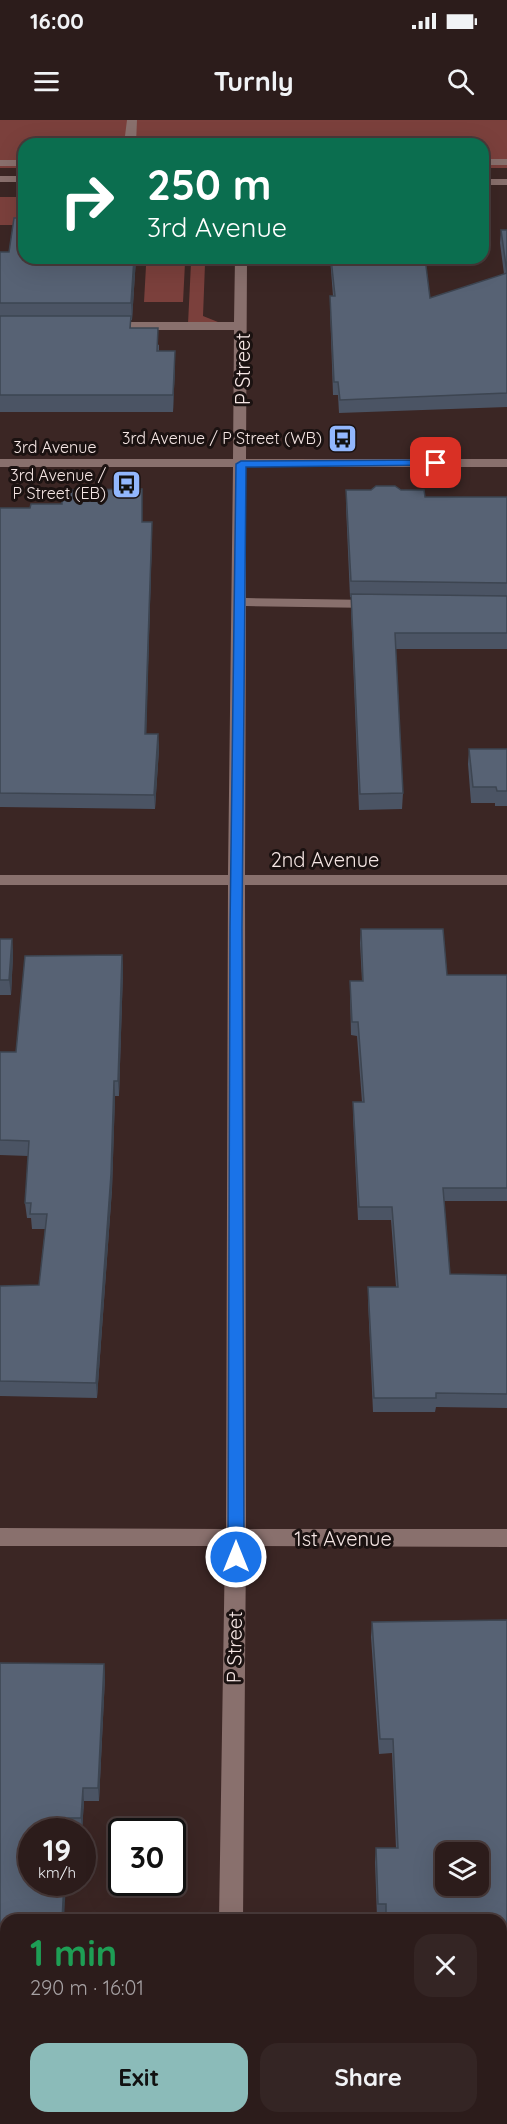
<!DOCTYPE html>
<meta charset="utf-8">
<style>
body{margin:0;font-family:Quicksand,sans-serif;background:#342524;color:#f1f3f6;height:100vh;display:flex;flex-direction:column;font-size:22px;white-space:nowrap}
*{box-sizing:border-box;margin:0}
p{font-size:20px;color:#a6a1a3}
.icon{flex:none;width:33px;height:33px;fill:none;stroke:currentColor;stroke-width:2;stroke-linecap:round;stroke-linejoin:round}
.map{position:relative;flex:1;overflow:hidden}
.panel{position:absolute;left:0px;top:1794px;width:507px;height:210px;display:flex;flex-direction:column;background:#2c1c1b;border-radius:18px 18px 0 0;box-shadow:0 6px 24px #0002,0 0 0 2px #483a3a}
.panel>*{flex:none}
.guide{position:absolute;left:18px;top:18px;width:471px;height:126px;border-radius:18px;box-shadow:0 6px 24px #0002,0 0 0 2px #483a3a;background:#0b6e4f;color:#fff;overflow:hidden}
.buttons{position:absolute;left:435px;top:1722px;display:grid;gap:12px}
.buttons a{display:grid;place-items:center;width:54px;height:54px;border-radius:12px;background:#2c1c1b;box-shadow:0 6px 24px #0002,0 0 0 2px #483a3a;font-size:30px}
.speed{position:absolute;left:18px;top:1698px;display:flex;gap:12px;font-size:30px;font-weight:700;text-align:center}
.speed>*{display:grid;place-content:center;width:78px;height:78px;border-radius:50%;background:#2c1c1b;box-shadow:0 6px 24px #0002,0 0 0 2px #483a3a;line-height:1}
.speed small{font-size:15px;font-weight:400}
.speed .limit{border:3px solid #111;border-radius:9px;background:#fff;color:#111}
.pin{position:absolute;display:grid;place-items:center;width:51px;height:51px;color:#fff;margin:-26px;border-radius:12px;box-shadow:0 3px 9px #0006}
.me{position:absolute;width:66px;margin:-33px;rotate:0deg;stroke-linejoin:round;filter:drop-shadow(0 0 4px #0008)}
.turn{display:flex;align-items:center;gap:21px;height:126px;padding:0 30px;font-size:27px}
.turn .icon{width:78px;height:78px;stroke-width:2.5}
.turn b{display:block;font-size:42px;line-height:51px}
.round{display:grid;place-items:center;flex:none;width:63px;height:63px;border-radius:18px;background:#342524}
.head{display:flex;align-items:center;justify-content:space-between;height:102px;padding:0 30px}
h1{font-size:36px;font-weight:700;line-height:45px;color:#1e9e55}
.action{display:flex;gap:12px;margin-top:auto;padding:12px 30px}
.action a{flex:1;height:69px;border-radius:18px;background:#8bbbb9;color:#111;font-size:24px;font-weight:700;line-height:69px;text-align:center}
.action a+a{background:#342524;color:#f1f3f6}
.status{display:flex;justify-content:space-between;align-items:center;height:42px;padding:0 30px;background:#2c1c1b;direction:ltr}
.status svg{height:16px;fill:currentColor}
header{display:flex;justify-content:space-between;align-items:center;height:78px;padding:0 30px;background:#2c1c1b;font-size:27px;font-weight:700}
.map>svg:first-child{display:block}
.green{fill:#7b403c}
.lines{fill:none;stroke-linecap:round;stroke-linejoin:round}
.minor{fill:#89706d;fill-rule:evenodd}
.wall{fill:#4b5464}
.shaded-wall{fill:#3d4551}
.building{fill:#576274;stroke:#3d4551;stroke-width:1.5;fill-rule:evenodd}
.route{fill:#1a73e8;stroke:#114b97;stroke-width:1.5}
.labels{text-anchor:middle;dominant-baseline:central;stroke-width:6;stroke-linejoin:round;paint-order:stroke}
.far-poi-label{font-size:16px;fill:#f5e6e4;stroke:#1b1211;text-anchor:end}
.far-street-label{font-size:16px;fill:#f5e6e4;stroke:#1b1211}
.street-label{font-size:20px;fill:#f5e6e4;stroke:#1b1211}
</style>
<div class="status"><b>16:00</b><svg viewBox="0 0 49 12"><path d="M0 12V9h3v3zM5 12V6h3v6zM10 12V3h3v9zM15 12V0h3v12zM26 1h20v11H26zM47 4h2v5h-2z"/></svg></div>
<header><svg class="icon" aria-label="menu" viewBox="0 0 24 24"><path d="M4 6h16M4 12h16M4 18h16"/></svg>Turnly<svg class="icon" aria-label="search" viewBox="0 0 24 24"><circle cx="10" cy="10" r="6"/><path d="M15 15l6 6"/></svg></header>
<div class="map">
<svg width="507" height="2004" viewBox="0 0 507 2004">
<rect width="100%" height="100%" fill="#3b2624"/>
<g class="green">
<polygon points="0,0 507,0 507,48 483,48 483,24 24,24 24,48 0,48"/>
<rect x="0" y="77" width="24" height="28"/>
<polygon points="139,138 185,143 183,182 144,182 146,146 133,141"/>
<polygon points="191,143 205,144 203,196 218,202 188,204"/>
</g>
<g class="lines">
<g class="minor">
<polygon points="127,0 137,0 136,24 124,24"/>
<rect x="483" y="39" width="24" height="6"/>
<rect x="0" y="40" width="24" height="6"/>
<rect x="0" y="56" width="24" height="6"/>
<rect x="483" y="59" width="24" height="6"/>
<polygon points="235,138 247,138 246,339 507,339 507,347 246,347 246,478 373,480 380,484 373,488 246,486 245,755 507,755 507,765 245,765 246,1409 507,1409 507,1427 246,1426 243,1800 219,1800 225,1426 0,1426 0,1408 226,1409 228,765 0,765 0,755 228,755 233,347 0,347 0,339 233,339 234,210 108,210 102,206 108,202 234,202"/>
<rect x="216" y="1998" width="26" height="6"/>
</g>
</g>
<g class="wall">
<polygon points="501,110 507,110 507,287 339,293 338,275 333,275 330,189 330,176 333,176 330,138 425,138 430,178 504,154 500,123"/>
<polygon points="0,132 24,138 136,138 132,200 131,200 131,208 159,225 159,231 175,247 173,292 0,292"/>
<polygon points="346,370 401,370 425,377 507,377 507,529 395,529 403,673 402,689 359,690 351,489 351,477 350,477 346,386"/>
<polygon points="142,383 142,402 152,402 152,416 146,614 158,614 159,629 155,689 0,687 0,388 30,388"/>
<polygon points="469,629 507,629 507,686 495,686 495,683 471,683 468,644"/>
<polygon points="361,809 447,855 507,855 507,1081 444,1081 450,1154 507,1155 507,1288 436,1287 435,1292 373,1292 368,1181 368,1167 396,1167 391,1100 358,1100 353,996 353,982 362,982 357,916 351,915 350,875 350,861 362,861 360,823"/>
<polygon points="0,819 12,819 13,835 11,875 0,875"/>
<polygon points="122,835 123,851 119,976 115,976 112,1069 97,1278 0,1276 0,1166 39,1165 45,1109 32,1109 31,1098 27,1098 25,1083 28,1036 0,1035 0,932 16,932"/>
<polygon points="507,1500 507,1881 501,1881 501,1800 385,1800 385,1798 377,1798 375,1742 376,1728 396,1728 392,1633 379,1634 371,1517 372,1502"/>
<polygon points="0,1543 104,1544 105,1557 99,1681 84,1681 82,1711 32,1712 6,1800 6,1871 0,1871"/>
</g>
<g class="shaded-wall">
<polygon points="134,138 136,138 132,200 131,183"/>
<polygon points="175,231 175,247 173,292 173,275"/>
<polygon points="152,402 152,416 146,629 145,614"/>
<polygon points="158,614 159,629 155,689 154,675"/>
<polygon points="12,819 13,835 11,875 9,860"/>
<polygon points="122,835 123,851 119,976 118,961"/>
<polygon points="114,961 115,976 112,1069 97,1278 96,1263"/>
<polygon points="104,1544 105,1557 99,1681 98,1668"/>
<polygon points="83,1668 84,1681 82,1711 81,1698"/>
<polygon points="64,1762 66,1762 64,1800 62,1800"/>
</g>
<g class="building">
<polygon points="14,98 24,98 24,138 134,138 131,183 0,183 0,132 9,132"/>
<polygon points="501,110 507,110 507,153"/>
<polygon points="331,138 425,138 430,178 507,153 507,273 340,280 338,262 334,262 330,176 335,176"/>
<polygon points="0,196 131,196 130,208 158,208 157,231 175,231 173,275 0,275"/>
<polygon points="376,366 395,366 401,370 424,370 425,377 507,377 507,463 351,461 346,370 371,370"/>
<polygon points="142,369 142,402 152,402 145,614 158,614 154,675 0,673 0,388 30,388 31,384 62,384 62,370"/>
<polygon points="351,474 507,476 507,513 395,513 403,673 360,674"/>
<polygon points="469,629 507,629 507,671 497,671 496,667 473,667"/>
<polygon points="361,809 443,809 447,855 507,855 507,1068 443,1068 450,1154 507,1155 507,1274 436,1273 436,1278 374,1278 368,1167 398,1167 392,1087 359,1087 353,982 364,982 358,902 352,902 350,861 363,861"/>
<polygon points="0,819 12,819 9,860 0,860"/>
<polygon points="122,835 118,961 114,961 111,1054 96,1263 0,1261 0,1166 39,1165 47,1094 30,1094 31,1083 25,1083 29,1021 0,1020 0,932 16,932 25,836"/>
<path d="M507 1500V1867H501V1800H386V1784H378L376 1728H398L393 1619H380L372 1502ZM446 1732H478V1766H446Z"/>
<polygon points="0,1543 104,1544 98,1668 83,1668 81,1698 68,1698 67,1712 32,1712 32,1762 64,1762 62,1800 6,1800 6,1859 0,1859"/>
<polygon points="501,1938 507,1938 507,2004 385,2004 384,1998 501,1998"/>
<polygon points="6,1979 6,1998 50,1998 50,2004 0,2004 0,1980"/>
</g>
<polygon class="route" points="436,340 440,341 440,345 246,347 242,808 244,1437 241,1441 230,1441 228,1437 230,808 236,344 241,341"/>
<defs>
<symbol id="bus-square" viewBox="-11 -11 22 22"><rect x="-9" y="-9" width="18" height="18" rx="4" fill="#92b7fd" stroke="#1b1211"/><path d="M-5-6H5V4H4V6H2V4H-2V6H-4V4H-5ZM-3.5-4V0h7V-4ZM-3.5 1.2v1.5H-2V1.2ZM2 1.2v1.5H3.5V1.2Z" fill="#111"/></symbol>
</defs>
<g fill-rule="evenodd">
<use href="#bus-square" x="326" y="302" width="33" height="33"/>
<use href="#bus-square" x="110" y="348" width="33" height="33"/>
</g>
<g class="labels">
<g class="far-poi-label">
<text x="322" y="318">3rd Avenue / P Street (WB)</text>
<text x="106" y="355">3rd Avenue /<tspan x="106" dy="18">P Street (EB)</tspan></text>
</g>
<g class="far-street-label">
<text x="55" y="327">3rd Avenue</text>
</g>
<g class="street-label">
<text transform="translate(242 249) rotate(-90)">P Street</text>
<text x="325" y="739">2nd Avenue</text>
<text x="343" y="1418">1st Avenue</text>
<text transform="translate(234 1527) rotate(-89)">P Street</text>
</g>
</g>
</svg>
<div class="buttons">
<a><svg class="icon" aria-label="layers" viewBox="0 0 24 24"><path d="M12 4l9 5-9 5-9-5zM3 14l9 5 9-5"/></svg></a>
</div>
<div class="speed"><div>19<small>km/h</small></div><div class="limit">30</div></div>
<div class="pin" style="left:436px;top:343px;background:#d93025"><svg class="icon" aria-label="arrive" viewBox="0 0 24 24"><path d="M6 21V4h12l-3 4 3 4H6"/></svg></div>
<svg class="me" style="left:236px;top:1437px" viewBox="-20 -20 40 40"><circle r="17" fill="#1a73e8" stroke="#fff" stroke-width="3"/><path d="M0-11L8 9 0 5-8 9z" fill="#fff"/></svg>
<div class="guide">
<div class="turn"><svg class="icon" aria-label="right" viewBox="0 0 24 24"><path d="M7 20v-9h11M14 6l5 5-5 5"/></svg><div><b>250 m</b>3rd Avenue</div></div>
</div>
<section class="panel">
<div class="head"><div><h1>1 min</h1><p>290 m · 16:01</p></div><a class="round"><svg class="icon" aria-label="close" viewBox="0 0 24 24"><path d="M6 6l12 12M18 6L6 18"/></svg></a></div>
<div class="action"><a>Exit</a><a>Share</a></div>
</section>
</div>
